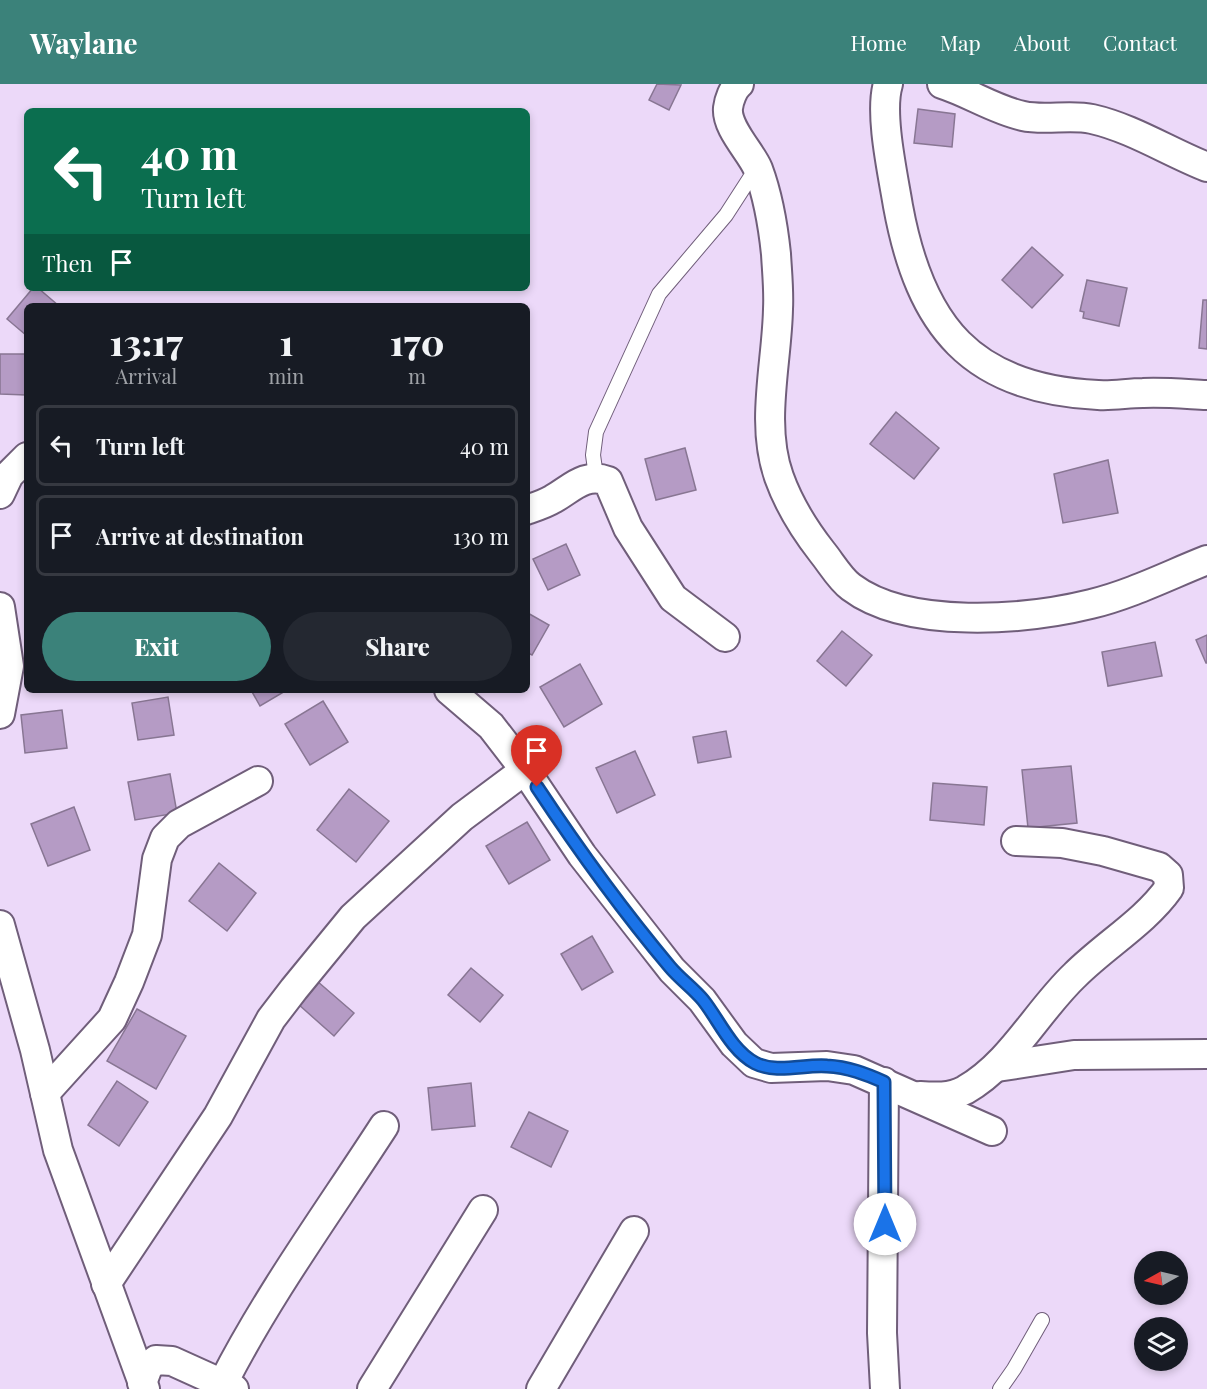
<!DOCTYPE html>
<style>
body{margin:0;font-family:"Playfair Display",serif;background:#242831;color:#f1f3f6;height:100vh;display:flex;flex-direction:column;font-size:22px;white-space:nowrap}
*{box-sizing:border-box;margin:0}
p{font-size:20px;color:#9ea1a6}
.icon{flex:none;width:33px;height:33px;fill:none;stroke:currentColor;stroke-width:2;stroke-linecap:round;stroke-linejoin:round}
.map{position:relative;flex:1;overflow:hidden}
.sheet{position:absolute;left:24px;top:219px;width:506px;height:390px;display:flex;flex-direction:column;background:#171b24;border-radius:9px;box-shadow:0 3px 9px #0003}
.sheet>*{flex:none}
.hud{position:absolute;left:24px;top:24px;width:506px;height:183px;border-radius:9px;box-shadow:0 3px 9px #0003;background:#0b6e4f;color:#fff;overflow:hidden}
.needle{width:39px;rotate:262deg}
.tools{position:absolute;left:1134px;top:1167px;display:grid;gap:12px}
.tools a{display:grid;place-items:center;width:54px;height:54px;border-radius:50%;background:#171b24;box-shadow:0 3px 9px #0003;font-size:30px}
.pin{position:absolute;display:grid;place-items:center;width:51px;height:51px;color:#fff;margin:-62px -26px;border-radius:50% 50% 50% 0;rotate:-45deg;box-shadow:0 0 6px #0007}
.pin .icon{rotate:45deg}
.me{position:absolute;width:66px;margin:-33px;rotate:0deg;stroke-linejoin:round;filter:drop-shadow(0 0 4px #0008)}
.turn{display:flex;align-items:center;gap:21px;height:126px;padding:0 18px;font-size:27px}
.turn .icon{width:78px;height:78px;stroke-width:2.5}
.turn b{display:block;font-size:42px;line-height:51px}
.then{display:flex;align-items:center;height:57px;padding:0 18px;background:#0003;gap:12px;font-size:22px}
.eta{display:flex;justify-content:space-evenly;align-items:center;height:102px;text-align:center}
.eta b{font-size:36px;font-weight:800;line-height:42px}
.cta{display:flex;gap:12px;margin-top:auto;padding:12px 18px}
.cta a{flex:1;height:69px;border-radius:36px;background:#3b827a;color:#fff;font-size:24px;font-weight:800;line-height:69px;text-align:center}
.cta a+a{background:#242831;color:#f1f3f6}
ul{padding:0;list-style:none}
li{display:flex;align-items:center;gap:18px;height:81px;margin:0 12px 9px;padding:0 6px;border:3px solid #363941;border-radius:9px}
li div{flex:1}
li b{display:block;font-size:22px}
li em{font-style:normal}
header{display:flex;align-items:center;gap:36px;box-sizing:border-box;height:84px;padding:0 30px;background:#3b827a;color:#fff}
header strong{font-size:28px}
nav{display:flex;gap:33px;margin-inline-start:auto;font-size:21px}
.map>svg:first-child{display:block}
.building{fill:#b59bc5;stroke:#887693;stroke-width:1.5}
.lines{fill:none;stroke-linecap:round;stroke-linejoin:round}
.lane-casing{stroke:#705e7a;stroke-width:16}
.street-casing{stroke:#705e7a;stroke-width:32}
.lane{stroke:#fff;stroke-width:14}
.street{stroke:#fff;stroke-width:28}
.route-casing{stroke:#114b97;stroke-width:15}
.route{stroke:#1a73e8;stroke-width:10}
</style>
<header>
<strong>Waylane</strong>
<nav><a>Home</a><a>Map</a><a>About</a><a>Contact</a></nav>
</header>
<div class="map">
<svg width="1207" height="1305" viewBox="0 0 1207 1305">
<rect width="100%" height="100%" fill="#ecd9f9"/>
<g class="building">
<polygon points="657,0 681,1 669,26 649,16"/>
<polygon points="918,25 955,30 952,63 914,59"/>
<polygon points="1032,163 1063,191 1032,224 1002,196"/>
<polygon points="1087,196 1127,204 1119,242 1083,234 1084,228 1080,227"/>
<polygon points="33,204 38,204 59,222 27,222 27,252 7,235"/>
<polygon points="1203,216 1207,216 1207,265 1199,264"/>
<polygon points="0,270 26,270 26,311 0,310"/>
<polygon points="896,328 939,364 914,395 870,360"/>
<polygon points="685,364 696,406 656,416 645,375"/>
<polygon points="1108,376 1118,429 1063,439 1054,390"/>
<polygon points="566,460 580,491 548,506 533,475"/>
<polygon points="526,528 549,541 532,571 526,568"/>
<polygon points="842,547 872,571 846,602 817,577"/>
<polygon points="1207,551 1207,579 1206,579 1196,556"/>
<polygon points="1155,558 1162,592 1108,602 1102,568"/>
<polygon points="580,580 602,620 564,643 540,603"/>
<polygon points="251,606 287,606 260,622"/>
<polygon points="168,613 174,651 138,656 132,619"/>
<polygon points="323,617 348,658 310,681 285,640"/>
<polygon points="62,626 67,664 25,669 21,631"/>
<polygon points="726,647 731,673 698,679 693,653"/>
<polygon points="635,667 655,711 617,729 596,684"/>
<polygon points="1071,682 1077,739 1028,744 1022,686"/>
<polygon points="170,690 177,729 135,736 128,698"/>
<polygon points="933,699 987,703 984,741 930,736"/>
<polygon points="349,705 389,737 356,778 317,746"/>
<polygon points="74,723 90,766 48,782 31,740"/>
<polygon points="527,738 550,776 509,800 486,762"/>
<polygon points="219,779 256,809 227,847 189,817"/>
<polygon points="592,852 613,888 582,906 561,870"/>
<polygon points="471,884 503,911 480,938 448,911"/>
<polygon points="317,897 354,929 334,952 298,920"/>
<polygon points="137,925 186,952 156,1005 107,977"/>
<polygon points="117,997 148,1018 119,1062 88,1041"/>
<polygon points="471,999 475,1042 432,1046 428,1004"/>
<polygon points="529,1028 568,1047 551,1083 511,1063"/>
</g>
<g class="lines">
<defs>
<g id="lane">
<polyline points="596,392 593,371 596,348 659,210 726,131 757,83"/>
<polyline points="1000,1305 1014,1285 1042,1236"/>
</g>
<g id="street">
<path d="M739 0C733 5 729 16 728 24 726 44 751 68 758 85 768 112 773 141 776 170 777 188 779 207 778 225 777 279 760 340 779 393 789 421 804 445 822 468 831 479 840 495 851 503 908 546 1026 536 1091 520 1132 510 1169 491 1207 476"/>
<path d="M888 0C879 29 893 91 898 122 920 242 971 305 1098 311 1113 312 1128 309 1143 309 1164 308 1186 310 1207 311"/>
<path d="M942 0C970 9 995 26 1023 32 1045 37 1070 30 1092 35 1132 44 1169 68 1207 83"/>
<polyline points="0,410 9,391 27,373"/>
<path d="M526 426C535 423 545 420 553 415 571 405 585 388 608 397L628 444 673 514 725 553"/>
<polyline points="0,523 9,582 0,630"/>
<polyline points="449,606 491,642 525,686 582,771 647,854 672,886 702,916 734,960 754,979 771,984 827,982 854,986 992,1047"/>
<polyline points="0,841 35,966 58,1066 145,1305"/>
<polyline points="997,983 1074,971 1207,970"/>
<polyline points="884,998 882,1249 885,1305"/>
<polyline points="45,1009 112,935 129,898 147,851 157,775 165,754 179,740 258,697"/>
<path d="M920 1012C935 1013 950 1014 965 1006 1011 980 1037 927 1075 891 1105 861 1145 838 1169 804L1168 791 1159 783 1103 767 1062 759 1016 757"/>
<polyline points="106,1200 218,1032 271,935 294,905 353,833 462,733 525,686"/>
<polyline points="142,1299 148,1283 156,1276 172,1277 234,1305"/>
<path d="M223 1299C269 1209 329 1127 384 1042"/>
<polyline points="372,1305 483,1126"/>
<polyline points="541,1305 634,1147"/>
</g>
</defs>
<use href="#lane" class="lane-casing"/>
<use href="#street" class="street-casing"/>
<use href="#lane" class="lane"/>
<use href="#street" class="street"/>
</g>
<g class="lines">
<defs>
<path id="route" d="M537 703C578 765 622 826 670 883 680 895 693 904 703 916 719 936 731 966 755 979 776 990 805 980 827 982 848 983 866 990 884 998L885 1140"/>
</defs>
<use href="#route" class="route-casing"/>
<use href="#route" class="route"/>
</g>
</svg>
<div class="tools">
<a><svg class="needle" viewBox="-14 -14 28 28"><path d="M0-13l5 13h-10z" fill="#e53935"/><path d="M0 13l5-13h-10z" fill="#9ea1a6"/></svg></a>
<a><svg class="icon" aria-label="layers" viewBox="0 0 24 24"><path d="M12 4l9 5-9 5-9-5zM3 14l9 5 9-5"/></svg></a>
</div>
<div class="pin" style="left:537px;top:703px;background:#d93025"><svg class="icon" aria-label="arrive" viewBox="0 0 24 24"><path d="M6 21V4h12l-3 4 3 4H6"/></svg></div>
<svg class="me" style="left:885px;top:1140px" viewBox="-20 -20 40 40"><circle r="19" fill="#fff"/><path d="M0-13L10 11 0 6-10 11z" fill="#1a73e8"/></svg>
<div class="hud">
<div class="turn"><svg class="icon" aria-label="left" viewBox="0 0 24 24"><path d="M17 20v-9H6M10 6l-5 5 5 5"/></svg><div><b>40 m</b>Turn left</div></div>
<div class="then">Then<svg class="icon" aria-label="arrive" viewBox="0 0 24 24"><path d="M6 21V4h12l-3 4 3 4H6"/></svg></div>
</div>
<section class="sheet">
<div class="eta">
<div><b>13:17</b><p>Arrival</p></div>
<div><b>1</b><p>min</p></div>
<div><b>170</b><p>m</p></div>
</div>
<ul>
<li><svg class="icon" aria-label="left" viewBox="0 0 24 24"><path d="M17 20v-9H6M10 6l-5 5 5 5"/></svg><div><b>Turn left</b></div><em>40 m</em></li>
<li><svg class="icon" aria-label="arrive" viewBox="0 0 24 24"><path d="M6 21V4h12l-3 4 3 4H6"/></svg><div><b>Arrive at destination</b></div><em>130 m</em></li>
</ul>
<div class="cta"><a>Exit</a><a>Share</a></div>
</section>
</div>
